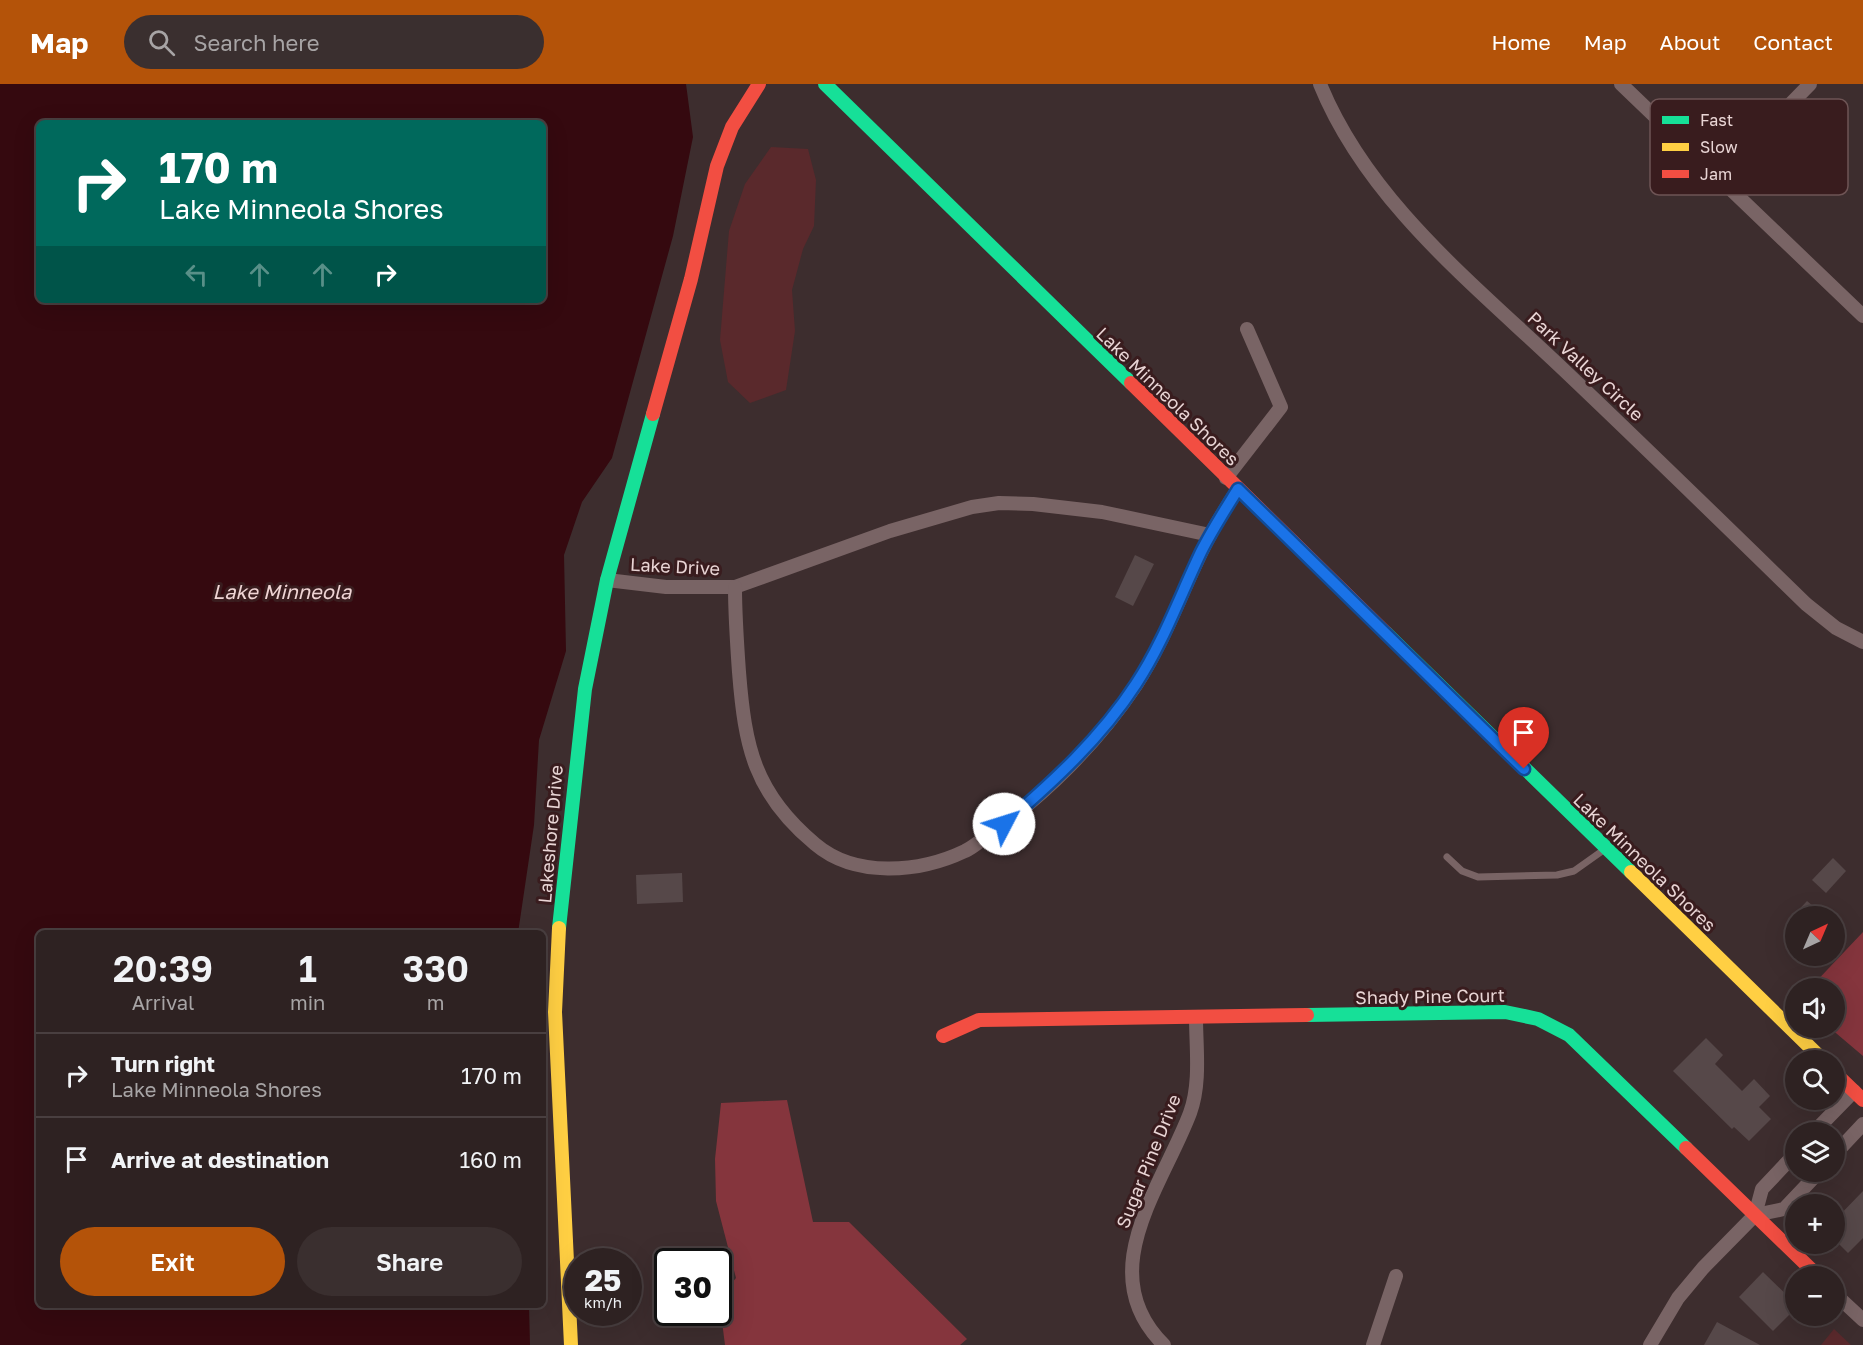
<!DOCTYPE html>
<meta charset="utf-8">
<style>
body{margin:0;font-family:"Golos Text",sans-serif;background:#3a2f2f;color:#f1f3f6;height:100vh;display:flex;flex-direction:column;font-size:22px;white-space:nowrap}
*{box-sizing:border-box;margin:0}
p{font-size:20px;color:#a7a4a5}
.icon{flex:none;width:33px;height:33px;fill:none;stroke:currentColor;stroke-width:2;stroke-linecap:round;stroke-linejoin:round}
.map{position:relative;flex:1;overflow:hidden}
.side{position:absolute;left:36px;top:846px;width:510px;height:378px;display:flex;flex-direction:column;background:#2e2222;border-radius:9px;box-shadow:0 6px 24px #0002,0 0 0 2px #493f40}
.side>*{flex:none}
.top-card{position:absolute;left:36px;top:36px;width:510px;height:183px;border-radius:9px;box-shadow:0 6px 24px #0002,0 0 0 2px #493f40;background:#00695c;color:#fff;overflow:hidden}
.needle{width:39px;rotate:44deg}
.controls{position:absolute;left:1785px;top:822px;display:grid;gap:12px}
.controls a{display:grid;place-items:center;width:60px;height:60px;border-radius:50%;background:#2e2222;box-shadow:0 6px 24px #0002,0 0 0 2px #493f40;font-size:30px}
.speed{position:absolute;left:564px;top:1164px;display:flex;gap:12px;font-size:30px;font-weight:700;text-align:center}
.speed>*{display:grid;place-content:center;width:78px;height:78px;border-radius:50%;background:#2e2222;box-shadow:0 6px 24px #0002,0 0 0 2px #493f40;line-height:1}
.speed small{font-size:15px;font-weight:400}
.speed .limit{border:3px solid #111;border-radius:9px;background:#fff;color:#111}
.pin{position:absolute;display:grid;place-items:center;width:51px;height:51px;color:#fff;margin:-62px -26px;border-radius:50% 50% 50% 0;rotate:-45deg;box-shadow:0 0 6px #0007}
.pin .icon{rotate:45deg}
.me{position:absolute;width:66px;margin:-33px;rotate:50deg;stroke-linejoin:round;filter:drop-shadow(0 0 4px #0008)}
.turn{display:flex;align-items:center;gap:21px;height:126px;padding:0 24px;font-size:27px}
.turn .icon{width:78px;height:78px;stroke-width:2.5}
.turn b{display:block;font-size:42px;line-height:51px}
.lanes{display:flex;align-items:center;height:57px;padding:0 24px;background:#0003;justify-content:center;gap:30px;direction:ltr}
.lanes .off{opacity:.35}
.eta{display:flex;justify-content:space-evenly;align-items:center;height:102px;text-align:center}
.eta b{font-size:36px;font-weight:600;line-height:42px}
.primary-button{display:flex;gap:12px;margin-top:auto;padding:12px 24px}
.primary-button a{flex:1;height:69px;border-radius:36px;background:#b45309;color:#fff;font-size:24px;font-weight:600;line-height:69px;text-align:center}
.primary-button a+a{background:#3a2f2f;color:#f1f3f6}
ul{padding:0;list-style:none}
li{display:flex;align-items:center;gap:18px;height:84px;padding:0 24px;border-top:2px solid #493f40}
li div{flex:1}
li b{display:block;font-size:22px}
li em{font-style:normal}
header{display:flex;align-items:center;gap:36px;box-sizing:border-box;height:84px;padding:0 30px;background:#b45309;color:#fff}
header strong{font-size:28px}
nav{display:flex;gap:33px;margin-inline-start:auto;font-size:21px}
.search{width:420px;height:54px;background:#3a2f2f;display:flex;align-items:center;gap:15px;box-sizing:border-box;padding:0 21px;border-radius:33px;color:#a7a4a5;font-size:22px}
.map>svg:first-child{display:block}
.green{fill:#5a292c}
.forest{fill:#85353d}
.water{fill:#35090f;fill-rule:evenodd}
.building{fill:#564849}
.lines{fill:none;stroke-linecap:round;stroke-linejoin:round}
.lane{stroke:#796465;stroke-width:7}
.street{stroke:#796465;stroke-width:14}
.fast{stroke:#16e098;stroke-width:14}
.slow{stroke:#ffcf43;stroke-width:14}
.jam{stroke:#f24e42;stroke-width:14}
.route-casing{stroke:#114b97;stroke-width:15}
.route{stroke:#1a73e8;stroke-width:10}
.labels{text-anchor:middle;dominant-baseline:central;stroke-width:6;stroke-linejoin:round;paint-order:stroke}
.street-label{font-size:18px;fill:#e9d5d5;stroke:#391c1e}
.water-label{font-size:20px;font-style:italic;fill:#efd4d4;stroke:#391c1e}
.key{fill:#391c1e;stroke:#6e5455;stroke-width:1.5}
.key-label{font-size:16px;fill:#e9d5d5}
</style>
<header>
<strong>Map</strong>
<div class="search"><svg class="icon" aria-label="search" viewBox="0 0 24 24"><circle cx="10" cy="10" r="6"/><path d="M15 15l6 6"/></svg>Search here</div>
<nav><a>Home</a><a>Map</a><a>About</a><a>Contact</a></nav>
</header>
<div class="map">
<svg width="1863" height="1261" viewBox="0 0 1863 1261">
<rect width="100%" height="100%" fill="#3d2d2e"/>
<g class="green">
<polygon points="771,63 808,65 816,96 814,142 803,165 792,206 795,247 786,306 750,319 728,298 720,256 729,147 745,100"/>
<polygon points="1834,1245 1851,1261 1821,1261"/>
</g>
<g class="forest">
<polygon points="1863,848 1863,972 1830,944 1834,944 1834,904 1810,904"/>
<polygon points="787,1016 813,1138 849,1138 967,1255 960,1261 725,1261 719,1214 736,1194 716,1117 715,1075 721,1019"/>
</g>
<path class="water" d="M0 0H686L693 53 673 152 612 374 582 418 564 471 566 567 539 656 534 741 518 849H39V1221H529L530 1261H0ZM39 39H543V216H39Z"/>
<g class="building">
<polygon points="1135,471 1154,480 1133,522 1115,513"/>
<polygon points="1833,774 1846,787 1826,809 1812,796"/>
<polygon points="682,789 683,818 637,820 636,791"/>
<polygon points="1807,817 1825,832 1793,832"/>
<polygon points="1706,954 1723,971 1715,980 1742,1007 1754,995 1770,1012 1759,1023 1771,1035 1749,1057 1734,1043 1732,1045 1673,987"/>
<polygon points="1863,1107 1863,1154 1848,1169 1835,1156 1845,1146 1835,1136"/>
<polygon points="1763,1188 1796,1220 1796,1224 1773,1247 1739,1213"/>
<polygon points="1717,1238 1760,1261 1704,1261"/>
</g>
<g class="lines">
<polyline class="lane" points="1447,773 1462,787 1478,793 1557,791 1574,787 1605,765"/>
<g class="street">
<path d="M1320 0C1368 118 1475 201 1565 287 1646 364 1726 442 1806 520L1836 544 1863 558"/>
<polyline points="1621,0 1863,232"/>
<polyline points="1718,94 1810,0"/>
<polyline points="1226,394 1281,323 1247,245"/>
<polyline points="607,496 666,503 735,503 890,447 972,423 999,419 1033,420 1102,428 1210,451"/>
<path d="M735 503C735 531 737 560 739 588 745 663 754 709 815 760 855 794 919 789 965 767 974 763 982 755 991 749 1046 710 1098 658 1136 601 1163 560 1180 512 1202 467 1212 446 1225 425 1238 405"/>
<polyline points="1814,1048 1854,1007"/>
<polyline points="1834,1071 1863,1040"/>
<polyline points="1755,1131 1784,1125 1819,1088"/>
<polyline points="1834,1209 1863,1236"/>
<path d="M1164 1261C1091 1189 1162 1103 1190 1029 1201 999 1196 964 1196 933"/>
<polyline points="1373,1261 1396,1192"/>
<polyline points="1650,1261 1678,1214 1703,1184 1755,1131 1762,1105 1796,1069"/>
</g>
<g class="fast">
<polyline points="825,0 1131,299"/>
<polyline points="1386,549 1631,788"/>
<polyline points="559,844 585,605 607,496 653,330"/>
<polyline points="1307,931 1505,928 1538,935 1569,951 1686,1064"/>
</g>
<g class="slow">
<polyline points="1631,788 1823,976"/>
<polyline points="559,844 555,928 571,1261"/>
</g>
<g class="jam">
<polyline points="1131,299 1386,549"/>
<polyline points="653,330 691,195 717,82 732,43 759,0"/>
<polyline points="943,952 979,936 1307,931"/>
<polyline points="1834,988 1863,1016"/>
<polyline points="1686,1064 1818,1192"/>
</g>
</g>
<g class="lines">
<defs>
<path id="route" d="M1004 740C1052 699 1101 654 1136 600 1163 559 1180 512 1201 468 1212 446 1225 426 1238 405L1524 685"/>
</defs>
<use href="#route" class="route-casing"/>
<use href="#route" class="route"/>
</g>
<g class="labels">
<g class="street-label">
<text transform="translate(1586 282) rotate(43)">Park Valley Circle</text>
<text transform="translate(1168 312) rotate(44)">Lake Minneola Shores</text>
<text transform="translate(675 482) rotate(3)">Lake Drive</text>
<text transform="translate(550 750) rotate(-85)">Lakeshore Drive</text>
<text transform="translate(1645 778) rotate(44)">Lake Minneola Shores</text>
<text transform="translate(1430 912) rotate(-1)">Shady Pine Court</text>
<text transform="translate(1148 1077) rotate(-68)">Sugar Pine Drive</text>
</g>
<g class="water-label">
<text x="282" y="507">Lake Minneola</text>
</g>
</g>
<rect x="1650" y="15" width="198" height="96" rx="9" class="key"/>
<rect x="1662" y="32" width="27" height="8" fill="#16e098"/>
<rect x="1662" y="59" width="27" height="8" fill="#ffcf43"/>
<rect x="1662" y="86" width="27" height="8" fill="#f24e42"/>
<g class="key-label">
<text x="1700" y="42">Fast</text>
<text x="1700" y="69">Slow</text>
<text x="1700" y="96">Jam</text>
</g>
</svg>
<div class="controls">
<a><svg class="needle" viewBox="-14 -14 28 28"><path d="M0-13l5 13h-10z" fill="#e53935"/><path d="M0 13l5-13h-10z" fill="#a7a4a5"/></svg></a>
<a><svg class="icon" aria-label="sound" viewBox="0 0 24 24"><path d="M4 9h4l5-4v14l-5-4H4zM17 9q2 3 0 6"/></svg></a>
<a><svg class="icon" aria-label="search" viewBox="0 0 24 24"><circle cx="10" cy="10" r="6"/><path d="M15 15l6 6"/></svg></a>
<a><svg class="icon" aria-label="layers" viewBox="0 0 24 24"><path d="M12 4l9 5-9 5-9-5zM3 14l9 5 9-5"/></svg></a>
<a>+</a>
<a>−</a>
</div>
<div class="speed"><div>25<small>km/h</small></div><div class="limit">30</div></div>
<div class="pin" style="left:1524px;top:685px;background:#d93025"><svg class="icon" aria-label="arrive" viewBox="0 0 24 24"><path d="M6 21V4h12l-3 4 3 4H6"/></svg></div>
<svg class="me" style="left:1004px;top:740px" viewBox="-20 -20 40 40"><circle r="19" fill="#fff"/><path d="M0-13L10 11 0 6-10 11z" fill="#1a73e8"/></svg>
<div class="top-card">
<div class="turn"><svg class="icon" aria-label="right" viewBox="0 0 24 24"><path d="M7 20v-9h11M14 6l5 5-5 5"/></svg><div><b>170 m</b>Lake Minneola Shores</div></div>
<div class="lanes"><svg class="icon off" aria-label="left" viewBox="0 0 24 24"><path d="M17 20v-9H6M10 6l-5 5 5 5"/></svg><svg class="icon off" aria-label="ahead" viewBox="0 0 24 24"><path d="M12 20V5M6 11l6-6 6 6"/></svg><svg class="icon off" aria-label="ahead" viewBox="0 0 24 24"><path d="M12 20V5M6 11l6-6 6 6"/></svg><svg class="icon" aria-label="right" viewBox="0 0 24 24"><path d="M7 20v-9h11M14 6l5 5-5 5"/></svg></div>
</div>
<section class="side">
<div class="eta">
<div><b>20:39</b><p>Arrival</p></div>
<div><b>1</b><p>min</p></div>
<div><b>330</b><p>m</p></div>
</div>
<ul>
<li><svg class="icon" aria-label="right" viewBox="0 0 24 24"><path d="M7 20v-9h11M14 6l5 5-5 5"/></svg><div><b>Turn right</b><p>Lake Minneola Shores</p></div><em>170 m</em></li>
<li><svg class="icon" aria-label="arrive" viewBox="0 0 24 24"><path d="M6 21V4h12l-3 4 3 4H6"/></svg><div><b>Arrive at destination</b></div><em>160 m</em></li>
</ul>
<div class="primary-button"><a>Exit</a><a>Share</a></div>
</section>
</div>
